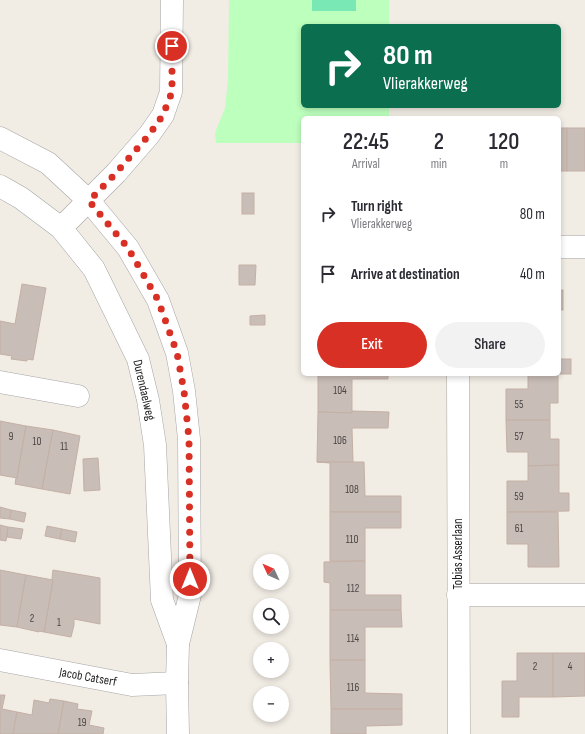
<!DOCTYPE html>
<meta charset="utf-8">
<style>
body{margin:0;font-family:"Sofia Sans Condensed",sans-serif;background:#f2f2f3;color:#2b2b33;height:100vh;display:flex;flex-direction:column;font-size:15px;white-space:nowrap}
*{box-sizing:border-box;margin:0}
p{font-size:13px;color:#7c7c81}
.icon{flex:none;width:22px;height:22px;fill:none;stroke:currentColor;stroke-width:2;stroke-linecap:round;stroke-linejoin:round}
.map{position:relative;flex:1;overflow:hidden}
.sheet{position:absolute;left:301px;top:116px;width:260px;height:260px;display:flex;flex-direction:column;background:#fff;border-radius:6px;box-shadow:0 2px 6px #0003}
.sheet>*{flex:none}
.hud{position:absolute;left:301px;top:24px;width:260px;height:84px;border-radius:6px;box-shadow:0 2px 6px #0003;background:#0b6e4f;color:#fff;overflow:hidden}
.needle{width:26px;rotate:314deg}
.controls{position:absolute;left:253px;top:554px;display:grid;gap:8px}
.controls a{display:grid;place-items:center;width:36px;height:36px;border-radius:50%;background:#fff;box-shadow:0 2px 6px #0003;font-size:20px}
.pin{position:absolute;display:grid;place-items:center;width:34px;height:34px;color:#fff;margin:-17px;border:2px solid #fff;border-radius:50%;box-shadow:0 1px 4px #0007}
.me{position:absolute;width:44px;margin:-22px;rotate:0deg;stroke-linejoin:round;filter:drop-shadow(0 0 3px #0008)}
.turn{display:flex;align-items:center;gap:14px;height:84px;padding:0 16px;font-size:18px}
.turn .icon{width:52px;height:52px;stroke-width:2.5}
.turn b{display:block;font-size:28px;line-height:34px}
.eta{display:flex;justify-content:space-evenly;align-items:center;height:68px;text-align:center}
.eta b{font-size:24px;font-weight:600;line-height:28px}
.cta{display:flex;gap:8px;margin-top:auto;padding:8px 16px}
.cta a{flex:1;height:46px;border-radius:24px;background:#d93025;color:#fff;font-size:16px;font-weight:600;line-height:46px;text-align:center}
.cta a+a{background:#f2f2f3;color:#2b2b33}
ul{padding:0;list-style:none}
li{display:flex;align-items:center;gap:12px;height:60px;padding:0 16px}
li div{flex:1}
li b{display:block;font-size:15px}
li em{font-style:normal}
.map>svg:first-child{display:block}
.park{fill:#bdffbd}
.pitch{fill:#7ae8b5}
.building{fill:#c9bdb7;stroke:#c4b0a5}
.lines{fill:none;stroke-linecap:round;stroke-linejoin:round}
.minor-casing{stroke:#a6a6a6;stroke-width:23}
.minor{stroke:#fff;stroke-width:22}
.route{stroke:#d93025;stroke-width:7;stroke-dasharray:0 12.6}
.labels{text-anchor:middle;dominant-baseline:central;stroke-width:3;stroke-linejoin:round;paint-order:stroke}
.number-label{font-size:11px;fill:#4a4645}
.street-label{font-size:13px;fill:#1f1f1f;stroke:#fff}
</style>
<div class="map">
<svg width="585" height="734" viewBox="0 0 585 734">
<rect width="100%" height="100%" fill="#f1ece4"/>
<polygon class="park" points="229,0 389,0 389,26 303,26 303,106 389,106 389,118 303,118 303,143 216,143 215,133 225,108 228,80"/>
<rect class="pitch" x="312" y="0" width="44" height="11"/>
<g class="building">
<rect x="559" y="128" width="8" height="43"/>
<rect x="567" y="128" width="18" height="43"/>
<rect x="242" y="193" width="12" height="21"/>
<polygon points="239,265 256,265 255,285 239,285"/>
<polygon points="22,284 46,288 33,360 27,359 27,361 11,359 12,356 0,354 0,321 15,324"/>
<rect x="559" y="290" width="4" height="20"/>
<polygon points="265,315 265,325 250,325 250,316"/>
<rect x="559" y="359" width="12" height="15"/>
<polygon points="318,374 388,374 388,379 352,379 352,413 318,412"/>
<polygon points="523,374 558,374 558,403 550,403 550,420 506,420 506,389 528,389 528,375 523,375"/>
<polygon points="352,411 389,412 388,428 352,428 353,462 317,462 318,412 352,413"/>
<polygon points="506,420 550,420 550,439 559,439 559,465 528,466 528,452 507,452"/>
<polygon points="0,421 5,422 26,426 17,478 0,475"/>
<polygon points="26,426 53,430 42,489 15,484 16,478 17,478"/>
<polygon points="53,430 80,436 70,494 42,489"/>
<polygon points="98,458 100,490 84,491 83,459"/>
<polygon points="317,462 364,462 365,496 401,496 401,512 330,512 330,463"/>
<polygon points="559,465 559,493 569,493 569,511 507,512 507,481 528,481 528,466"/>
<polygon points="0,507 11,510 10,519 0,518"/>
<polygon points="11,510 26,513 24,522 10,519"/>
<polygon points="330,512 401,512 401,528 365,528 365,561 330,561"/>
<polygon points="507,512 558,512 559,567 528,567 528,544 507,544"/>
<polygon points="0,525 8,527 6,541 0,540"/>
<polygon points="47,526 62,529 60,539 45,536"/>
<polygon points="8,527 23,529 21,539 7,537"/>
<polygon points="62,529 77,532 75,542 60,539"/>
<polygon points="365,561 365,595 401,595 401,610 330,610 330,583 324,582 324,562"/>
<polygon points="0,570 26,575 17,627 0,625"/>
<polygon points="53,570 100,578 100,624 74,619 74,625 71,637 44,632 53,580 52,579"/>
<polygon points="26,575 53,580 44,632 39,631 39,632 17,627"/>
<polygon points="330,610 401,610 402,627 365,627 365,660 330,660"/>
<polygon points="517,653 553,653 553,697 519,697 519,717 502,717 502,681 517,681"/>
<polygon points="553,653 585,653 585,696 553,697"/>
<polygon points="330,660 365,660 365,693 402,694 402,709 331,709"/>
<polygon points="0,695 5,695 2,709 17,712 13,734 0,734"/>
<polygon points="50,699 64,701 58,734 13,734 17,712 32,715 34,700 49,703"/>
<polygon points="64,701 78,704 77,709 92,711 89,725 104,728 103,734 58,734"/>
<polygon points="331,709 402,709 402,725 366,726 366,734 331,734"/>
</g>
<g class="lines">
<defs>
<g id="minor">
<polyline points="0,138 48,163 89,201 128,248 158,300 177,353 184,391 189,439 190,595 178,644 177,683 178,734"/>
<polyline points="0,186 21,198 61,228 94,269 119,320 138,359 148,400 155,445 162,600 178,644"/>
<polyline points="61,228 116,173 149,135 163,115 171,92 172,0"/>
<polyline points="559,247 585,247"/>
<polyline points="458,374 459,734"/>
<polyline points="0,382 78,396"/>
<polyline points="458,595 585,595"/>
<polyline points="0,660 132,685 177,683"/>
</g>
</defs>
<use href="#minor" class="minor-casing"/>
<use href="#minor" class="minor"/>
</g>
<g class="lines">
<polyline class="route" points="172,46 172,92 163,115 149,135 116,173 89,201 128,248 158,300 177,353 184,391 189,439 190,579"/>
</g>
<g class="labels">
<g class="number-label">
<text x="340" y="390">104</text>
<text x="519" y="404">55</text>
<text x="11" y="436">9</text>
<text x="519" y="436">57</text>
<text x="340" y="440">106</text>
<text x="37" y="441">10</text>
<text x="64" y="446">11</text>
<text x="352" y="489">108</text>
<text x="519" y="496">59</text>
<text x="519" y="528">61</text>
<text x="352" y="539">110</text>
<text x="353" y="588">112</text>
<text x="32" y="618">2</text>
<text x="59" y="622">1</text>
<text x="353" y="638">114</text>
<text x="535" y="666">2</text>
<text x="570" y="666">4</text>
<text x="353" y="687">116</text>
<text x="82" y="722">19</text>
</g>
<g class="street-label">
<text transform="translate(144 390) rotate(77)">Durendaelweg</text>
<text transform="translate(458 554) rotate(-90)">Tobias Asserlaan</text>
<text transform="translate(88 677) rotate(10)">Jacob Catserf</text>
</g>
</g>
</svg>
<div class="controls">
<a><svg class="needle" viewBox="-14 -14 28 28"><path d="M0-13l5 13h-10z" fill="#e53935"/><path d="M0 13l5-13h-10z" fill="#7c7c81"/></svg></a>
<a><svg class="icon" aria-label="search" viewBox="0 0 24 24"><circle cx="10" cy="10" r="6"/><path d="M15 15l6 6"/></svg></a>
<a>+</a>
<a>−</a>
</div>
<div class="pin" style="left:172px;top:46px;background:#d93025"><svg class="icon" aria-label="arrive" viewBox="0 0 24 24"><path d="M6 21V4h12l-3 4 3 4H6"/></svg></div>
<svg class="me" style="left:190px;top:579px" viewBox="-20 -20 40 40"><circle r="17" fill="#d93025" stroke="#fff" stroke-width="3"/><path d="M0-11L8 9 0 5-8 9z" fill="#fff"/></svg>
<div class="hud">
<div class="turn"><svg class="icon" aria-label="right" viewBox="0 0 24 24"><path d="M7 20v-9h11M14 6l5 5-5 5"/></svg><div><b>80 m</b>Vlierakkerweg</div></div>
</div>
<section class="sheet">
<div class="eta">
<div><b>22:45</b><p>Arrival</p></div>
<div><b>2</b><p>min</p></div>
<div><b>120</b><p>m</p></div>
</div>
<ul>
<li><svg class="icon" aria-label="right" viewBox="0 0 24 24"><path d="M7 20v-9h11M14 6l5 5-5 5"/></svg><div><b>Turn right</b><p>Vlierakkerweg</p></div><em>80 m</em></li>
<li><svg class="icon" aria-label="arrive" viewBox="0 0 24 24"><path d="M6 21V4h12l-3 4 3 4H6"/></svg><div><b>Arrive at destination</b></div><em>40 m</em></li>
</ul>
<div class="cta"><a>Exit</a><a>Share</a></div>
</section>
</div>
